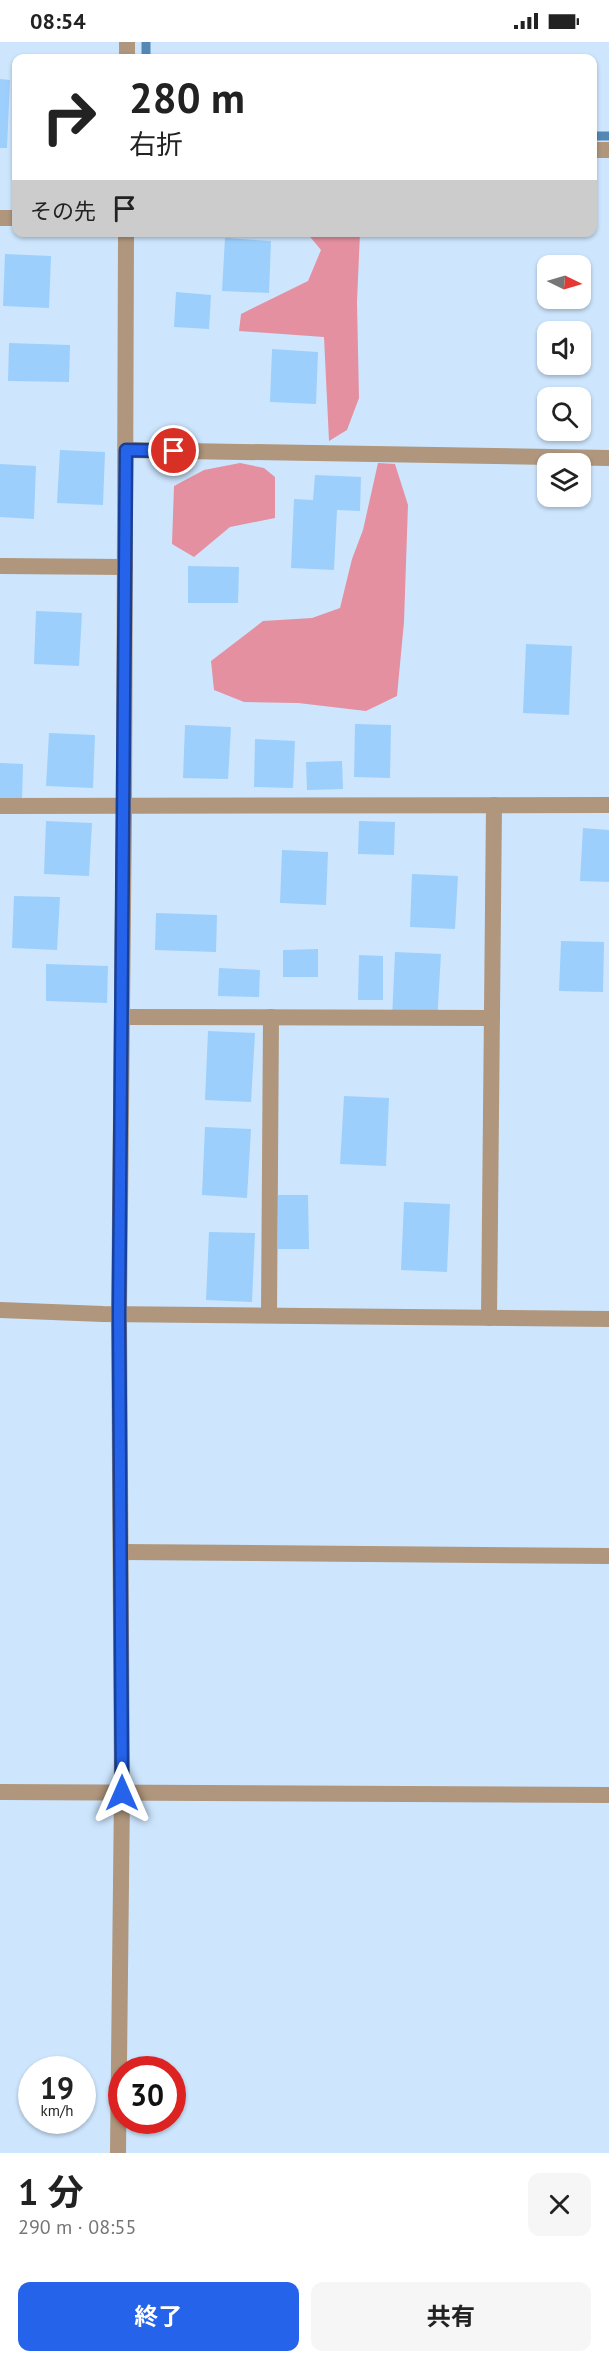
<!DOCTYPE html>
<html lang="ja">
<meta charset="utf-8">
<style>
body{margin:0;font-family:"PT Sans","Noto Sans JP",sans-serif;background:#f6f6f6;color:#222;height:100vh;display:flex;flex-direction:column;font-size:22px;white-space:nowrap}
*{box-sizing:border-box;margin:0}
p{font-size:20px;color:#767676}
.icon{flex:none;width:33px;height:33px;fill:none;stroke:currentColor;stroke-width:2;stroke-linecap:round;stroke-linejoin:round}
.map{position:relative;height:2111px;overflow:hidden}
.side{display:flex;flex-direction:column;background:#fff;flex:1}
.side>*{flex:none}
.hud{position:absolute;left:12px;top:12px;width:585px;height:183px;border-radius:12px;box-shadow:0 2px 4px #0004;background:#fff;color:#222;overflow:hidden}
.needle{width:39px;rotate:95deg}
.fabs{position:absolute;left:537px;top:213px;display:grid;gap:12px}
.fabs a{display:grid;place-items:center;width:54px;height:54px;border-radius:12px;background:#fff;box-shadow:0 2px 4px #0004;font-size:30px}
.speed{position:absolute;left:18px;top:2014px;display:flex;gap:12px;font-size:30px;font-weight:700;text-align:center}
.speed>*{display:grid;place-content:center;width:78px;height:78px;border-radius:50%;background:#fff;box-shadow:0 2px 4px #0004;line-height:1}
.speed small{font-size:15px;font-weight:400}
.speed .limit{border:9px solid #d22;background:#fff;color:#111}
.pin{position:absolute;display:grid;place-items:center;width:51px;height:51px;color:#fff;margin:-26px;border:3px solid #fff;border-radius:50%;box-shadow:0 2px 6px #0007}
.me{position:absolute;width:66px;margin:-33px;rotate:0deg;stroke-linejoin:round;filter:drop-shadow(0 0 4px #0008)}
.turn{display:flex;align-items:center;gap:21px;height:126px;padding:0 18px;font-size:27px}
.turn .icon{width:78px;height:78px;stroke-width:2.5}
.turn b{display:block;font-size:42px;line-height:51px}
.then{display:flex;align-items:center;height:57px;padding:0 18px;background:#0003;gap:12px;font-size:22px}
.round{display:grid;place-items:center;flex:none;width:63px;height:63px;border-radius:12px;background:#f6f6f6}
.head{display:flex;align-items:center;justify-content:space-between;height:102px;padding:0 18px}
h1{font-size:36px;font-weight:700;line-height:45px}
.action{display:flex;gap:12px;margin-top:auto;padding:12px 18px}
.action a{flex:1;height:69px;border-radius:12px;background:#2563eb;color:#fff;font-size:24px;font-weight:700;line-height:69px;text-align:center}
.action a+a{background:#f6f6f6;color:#222}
.status{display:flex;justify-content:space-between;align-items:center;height:42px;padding:0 30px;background:#fff;direction:ltr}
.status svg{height:16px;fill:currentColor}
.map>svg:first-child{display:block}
.forest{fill:#e490a1}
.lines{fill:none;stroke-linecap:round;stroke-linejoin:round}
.stream{stroke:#5587b5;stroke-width:9}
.building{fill:#9dcffc}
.minor{stroke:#af967c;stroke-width:16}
.tertiary{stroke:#af967c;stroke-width:16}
.route-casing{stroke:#184099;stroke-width:15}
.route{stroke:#2563eb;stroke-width:10}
</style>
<div class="status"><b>08:54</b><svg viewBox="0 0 49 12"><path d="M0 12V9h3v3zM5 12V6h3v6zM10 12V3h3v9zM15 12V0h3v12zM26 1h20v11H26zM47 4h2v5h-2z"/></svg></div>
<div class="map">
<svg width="609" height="2111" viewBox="0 0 609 2111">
<rect width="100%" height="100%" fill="#cde6fe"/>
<g class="forest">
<polygon points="307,191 360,191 357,260 359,356 347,388 329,399 324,295 239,289 241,272 308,239 321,208"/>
<polygon points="240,421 264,426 275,435 275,476 230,485 194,515 172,502 174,444 204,428"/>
<polygon points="378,421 395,422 408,463 404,580 397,654 366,669 298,661 244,660 214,648 211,619 263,579 312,576 340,566 352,517 363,488"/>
</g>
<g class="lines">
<g class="stream">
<polyline points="146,16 146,0"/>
<polyline points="592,94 609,94"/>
</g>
</g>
<g class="building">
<polygon points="0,37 10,38 7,106 0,106"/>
<polygon points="225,196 271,199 269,251 222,249"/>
<polygon points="5,212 51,214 49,266 3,264"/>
<polygon points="176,250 211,253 209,287 174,285"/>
<polygon points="9,301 70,303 69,340 8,339"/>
<polygon points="272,307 318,310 316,362 270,360"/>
<polygon points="60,408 105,410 103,463 57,461"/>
<polygon points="0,422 36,424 34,477 0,475"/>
<polygon points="315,433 361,435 360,469 337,468 334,528 291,526 294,457 313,458"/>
<polygon points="188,524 239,525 238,561 188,561"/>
<polygon points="36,569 82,571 79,624 34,622"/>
<polygon points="526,602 572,604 569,673 523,671"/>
<polygon points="355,682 391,683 390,736 354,735"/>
<polygon points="185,683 231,685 228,737 183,736"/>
<polygon points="49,691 95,693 93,746 46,744"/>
<polygon points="255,697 295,699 293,746 254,745"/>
<polygon points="342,719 343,747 307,748 306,720"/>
<polygon points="0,721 23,722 22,759 0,758"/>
<polygon points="46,779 92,781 89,834 44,832"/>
<polygon points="359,779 395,780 394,813 358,812"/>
<polygon points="583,786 609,788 609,840 580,839"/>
<polygon points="282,808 328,810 326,863 280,861"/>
<polygon points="412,832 458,834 455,887 410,885"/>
<polygon points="14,854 60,855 57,908 12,906"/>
<polygon points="156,871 217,873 216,910 155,908"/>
<polygon points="561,899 604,900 603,950 559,949"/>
<polygon points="318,907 318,935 283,935 283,908"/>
<polygon points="395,910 441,912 437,980 392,978"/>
<polygon points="359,913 383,914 383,958 358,958"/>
<polygon points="46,922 108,924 107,961 46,959"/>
<polygon points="219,926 260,928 259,955 218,954"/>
<polygon points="208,989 255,991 251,1060 205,1058"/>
<polygon points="344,1054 389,1056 386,1124 340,1122"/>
<polygon points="205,1085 251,1087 247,1156 202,1153"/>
<polygon points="278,1153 308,1153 309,1207 278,1207"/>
<polygon points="404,1160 450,1162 447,1230 401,1228"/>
<polygon points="209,1190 255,1191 252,1260 206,1258"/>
</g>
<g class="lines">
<g class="minor">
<polyline points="127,16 127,0"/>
<polyline points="592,108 609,108"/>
<polyline points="0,176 16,176"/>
<polyline points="126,408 609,416"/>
<polyline points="0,524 125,525"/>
<polyline points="0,764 609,763"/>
<polyline points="122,975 492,976"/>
<polyline points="269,1273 271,975"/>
<polyline points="489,1276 494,763"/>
<polyline points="121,1510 609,1514"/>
<polyline points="0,1750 609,1753"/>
<polyline points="118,2111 122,1751 119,1272 124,765 126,190"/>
</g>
<polyline class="tertiary" points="0,1268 103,1272 609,1277"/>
</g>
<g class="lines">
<defs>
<polyline id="route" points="122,1751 119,1272 126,408 174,409"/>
</defs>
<use href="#route" class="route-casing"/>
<use href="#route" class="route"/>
</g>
</svg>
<div class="fabs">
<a><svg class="needle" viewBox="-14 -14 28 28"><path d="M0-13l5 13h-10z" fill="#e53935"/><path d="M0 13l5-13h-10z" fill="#767676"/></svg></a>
<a><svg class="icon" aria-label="sound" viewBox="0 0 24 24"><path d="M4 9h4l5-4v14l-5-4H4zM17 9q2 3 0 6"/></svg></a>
<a><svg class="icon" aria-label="search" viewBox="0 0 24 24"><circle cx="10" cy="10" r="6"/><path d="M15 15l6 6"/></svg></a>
<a><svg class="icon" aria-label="layers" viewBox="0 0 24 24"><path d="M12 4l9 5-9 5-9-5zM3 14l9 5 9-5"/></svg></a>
</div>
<div class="speed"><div>19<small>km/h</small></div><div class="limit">30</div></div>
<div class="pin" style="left:174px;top:409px;background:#d93025"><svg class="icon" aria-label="arrive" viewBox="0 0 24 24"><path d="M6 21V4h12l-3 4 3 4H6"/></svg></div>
<svg class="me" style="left:122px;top:1751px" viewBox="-20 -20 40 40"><path d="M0-17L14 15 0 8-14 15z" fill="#2563eb" stroke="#fff" stroke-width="4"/></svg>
<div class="hud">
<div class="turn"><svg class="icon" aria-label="right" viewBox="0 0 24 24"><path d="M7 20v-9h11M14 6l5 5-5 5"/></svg><div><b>280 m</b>右折</div></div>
<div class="then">その先<svg class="icon" aria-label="arrive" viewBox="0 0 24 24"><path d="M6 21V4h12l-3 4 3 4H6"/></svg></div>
</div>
</div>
<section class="side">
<div class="head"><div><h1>1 分</h1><p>290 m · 08:55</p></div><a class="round"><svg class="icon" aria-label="close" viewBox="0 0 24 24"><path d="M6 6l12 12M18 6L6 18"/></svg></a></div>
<div class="action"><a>終了</a><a>共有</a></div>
</section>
